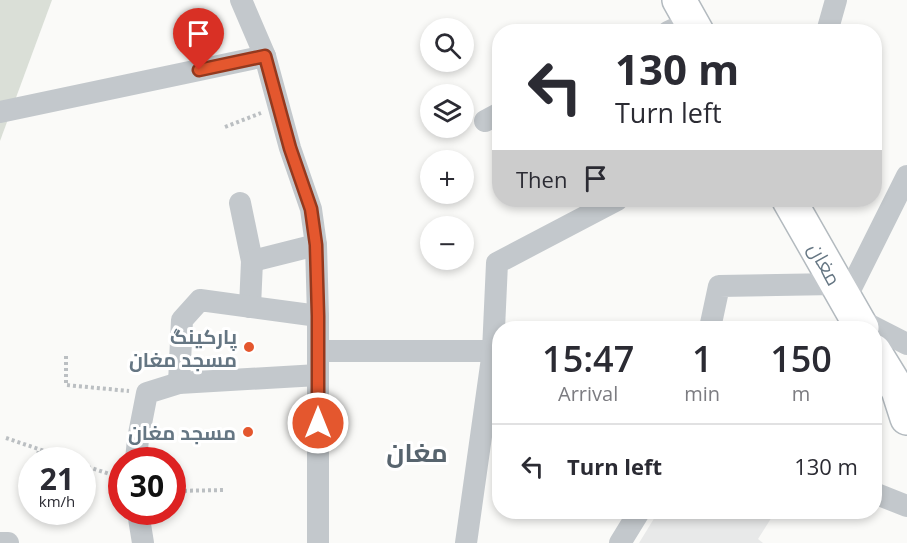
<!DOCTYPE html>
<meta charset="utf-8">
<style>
body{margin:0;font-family:"Open Sans",Cairo,sans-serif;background:#f7f7f7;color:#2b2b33;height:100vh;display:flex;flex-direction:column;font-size:22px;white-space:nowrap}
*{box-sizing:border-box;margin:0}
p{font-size:20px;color:#7c7c81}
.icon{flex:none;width:33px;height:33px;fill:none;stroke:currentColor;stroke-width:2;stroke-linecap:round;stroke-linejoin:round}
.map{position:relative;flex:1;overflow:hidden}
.details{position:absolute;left:492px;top:321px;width:390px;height:198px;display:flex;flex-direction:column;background:#fff;border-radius:24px;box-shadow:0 3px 9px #0003}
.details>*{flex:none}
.guide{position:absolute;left:492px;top:24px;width:390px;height:183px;border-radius:24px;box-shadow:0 3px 9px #0003;background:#fff;color:#2b2b33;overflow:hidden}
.tools{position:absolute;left:420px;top:18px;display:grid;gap:12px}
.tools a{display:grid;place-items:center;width:54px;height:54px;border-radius:50%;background:#fff;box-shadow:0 3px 9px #0003;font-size:30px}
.speed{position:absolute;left:18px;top:447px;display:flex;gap:12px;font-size:30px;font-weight:700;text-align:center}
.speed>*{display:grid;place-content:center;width:78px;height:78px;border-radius:50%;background:#fff;box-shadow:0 3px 9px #0003;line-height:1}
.speed small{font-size:15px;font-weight:400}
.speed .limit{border:9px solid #d22;background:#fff;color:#111}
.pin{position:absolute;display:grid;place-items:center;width:51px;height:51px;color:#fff;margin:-62px -26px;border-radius:50% 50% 50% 0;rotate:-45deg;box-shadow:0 0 6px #0007}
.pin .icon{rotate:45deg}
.me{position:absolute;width:66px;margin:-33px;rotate:0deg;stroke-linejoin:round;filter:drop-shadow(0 0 4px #0008)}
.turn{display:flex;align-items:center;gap:21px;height:126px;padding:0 24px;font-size:27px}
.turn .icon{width:78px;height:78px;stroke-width:2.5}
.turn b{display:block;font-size:42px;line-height:51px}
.then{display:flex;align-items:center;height:57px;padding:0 24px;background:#0003;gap:12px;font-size:22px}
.eta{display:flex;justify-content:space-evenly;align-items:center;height:102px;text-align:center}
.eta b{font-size:36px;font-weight:600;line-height:42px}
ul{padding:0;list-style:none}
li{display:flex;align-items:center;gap:18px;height:84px;padding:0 24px;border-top:2px solid #e1e1e2}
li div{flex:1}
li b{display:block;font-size:22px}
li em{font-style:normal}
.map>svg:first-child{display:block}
.built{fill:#e8e9e9}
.green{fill:#dadfd7}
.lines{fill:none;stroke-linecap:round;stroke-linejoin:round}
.secondary-casing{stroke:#b3babf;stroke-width:36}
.path{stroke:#bbbfc2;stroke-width:4;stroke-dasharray:3 3;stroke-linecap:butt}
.street{stroke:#c3c8cc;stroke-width:22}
.secondary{stroke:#fff;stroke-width:33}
.route-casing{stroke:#94391e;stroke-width:15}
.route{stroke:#e4572e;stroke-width:10}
.poi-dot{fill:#e4572e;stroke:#fff;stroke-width:2}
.labels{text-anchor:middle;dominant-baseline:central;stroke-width:6;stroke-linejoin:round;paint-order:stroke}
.street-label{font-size:20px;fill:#657683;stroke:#fff}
.poi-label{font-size:20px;font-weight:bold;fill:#657683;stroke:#fff;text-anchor:end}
.district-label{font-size:26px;font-weight:bold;fill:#57646e;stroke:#fff}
</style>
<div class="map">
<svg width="907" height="543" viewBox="0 0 907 543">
<rect width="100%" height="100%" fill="#fafaf8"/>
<polygon class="built" points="658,512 775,512 758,539 763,543 639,543"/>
<polygon class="green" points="0,0 52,0 0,141"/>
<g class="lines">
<defs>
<g id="secondary">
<polyline points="679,0 697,32"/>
<polyline points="789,200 862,328"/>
<polyline points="874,351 898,390 907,418"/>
</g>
</defs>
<use href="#secondary" class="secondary-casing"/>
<g class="path">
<polyline points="225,127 261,113"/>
<polyline points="66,356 66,385 129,391"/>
<polyline points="6,438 71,460"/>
<polyline points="37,460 39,450"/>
<polyline points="82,465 122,478"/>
<polyline points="31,485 32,483"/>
<polyline points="172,491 225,490"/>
</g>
<g class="street">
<polyline points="241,0 265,56"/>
<polyline points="668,32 691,21"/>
<polyline points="827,32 836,0"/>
<polyline points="0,112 265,56 290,148 311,209 316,245 318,316 318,543"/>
<polyline points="485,121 500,113"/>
<polyline points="240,203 252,261 250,307"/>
<polyline points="252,261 316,245"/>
<polyline points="845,300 907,176"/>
<polyline points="856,318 907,344"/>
<polyline points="710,328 719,286 836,284"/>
<polyline points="318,351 500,351"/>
<polyline points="179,383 182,320 200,300 318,316"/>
<polyline points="136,460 138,439 147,393 179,383 318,375"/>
<polyline points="874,493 907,506"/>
<polyline points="138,512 143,543"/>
<polyline points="0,543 8,543"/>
<polyline points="466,543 493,351 497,263 617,200"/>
<polyline points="620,543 639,512"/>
</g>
<use href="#secondary" class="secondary"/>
</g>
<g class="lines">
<defs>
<polyline id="route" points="199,70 265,56 290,148 311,209 316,245 318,316 318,423"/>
</defs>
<use href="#route" class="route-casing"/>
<use href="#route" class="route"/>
</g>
<g class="poi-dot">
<circle cx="249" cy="347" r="6"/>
<circle cx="248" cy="432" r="6"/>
</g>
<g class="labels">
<g class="street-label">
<text transform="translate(825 264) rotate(61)">مغان</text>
</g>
<g class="poi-label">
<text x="237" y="336">پارکینگ<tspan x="237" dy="23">مسجد مغان</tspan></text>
<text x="236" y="432">مسجد مغان</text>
</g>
<g class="district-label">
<text x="417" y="452">مغان</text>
</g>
</g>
</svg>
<div class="tools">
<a><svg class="icon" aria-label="search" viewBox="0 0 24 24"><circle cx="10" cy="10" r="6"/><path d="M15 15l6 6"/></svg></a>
<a><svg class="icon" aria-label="layers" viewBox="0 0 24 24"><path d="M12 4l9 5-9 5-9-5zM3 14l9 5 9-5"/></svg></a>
<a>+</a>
<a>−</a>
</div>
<div class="speed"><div>21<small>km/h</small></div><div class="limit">30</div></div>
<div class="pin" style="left:199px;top:70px;background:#d93025"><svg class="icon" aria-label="arrive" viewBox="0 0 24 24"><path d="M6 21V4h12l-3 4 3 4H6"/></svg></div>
<svg class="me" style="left:318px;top:423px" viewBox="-20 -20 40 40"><circle r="17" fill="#e4572e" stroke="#fff" stroke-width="3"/><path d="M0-11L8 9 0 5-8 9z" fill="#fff"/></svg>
<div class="guide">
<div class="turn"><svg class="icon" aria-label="left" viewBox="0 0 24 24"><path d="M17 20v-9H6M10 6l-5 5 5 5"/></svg><div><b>130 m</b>Turn left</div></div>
<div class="then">Then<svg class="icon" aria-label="arrive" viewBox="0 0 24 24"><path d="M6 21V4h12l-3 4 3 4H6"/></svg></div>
</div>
<section class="details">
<div class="eta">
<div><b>15:47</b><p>Arrival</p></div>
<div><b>1</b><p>min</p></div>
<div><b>150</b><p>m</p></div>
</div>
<ul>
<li><svg class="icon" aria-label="left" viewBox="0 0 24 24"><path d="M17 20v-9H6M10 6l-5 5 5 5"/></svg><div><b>Turn left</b></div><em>130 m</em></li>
</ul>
</section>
</div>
